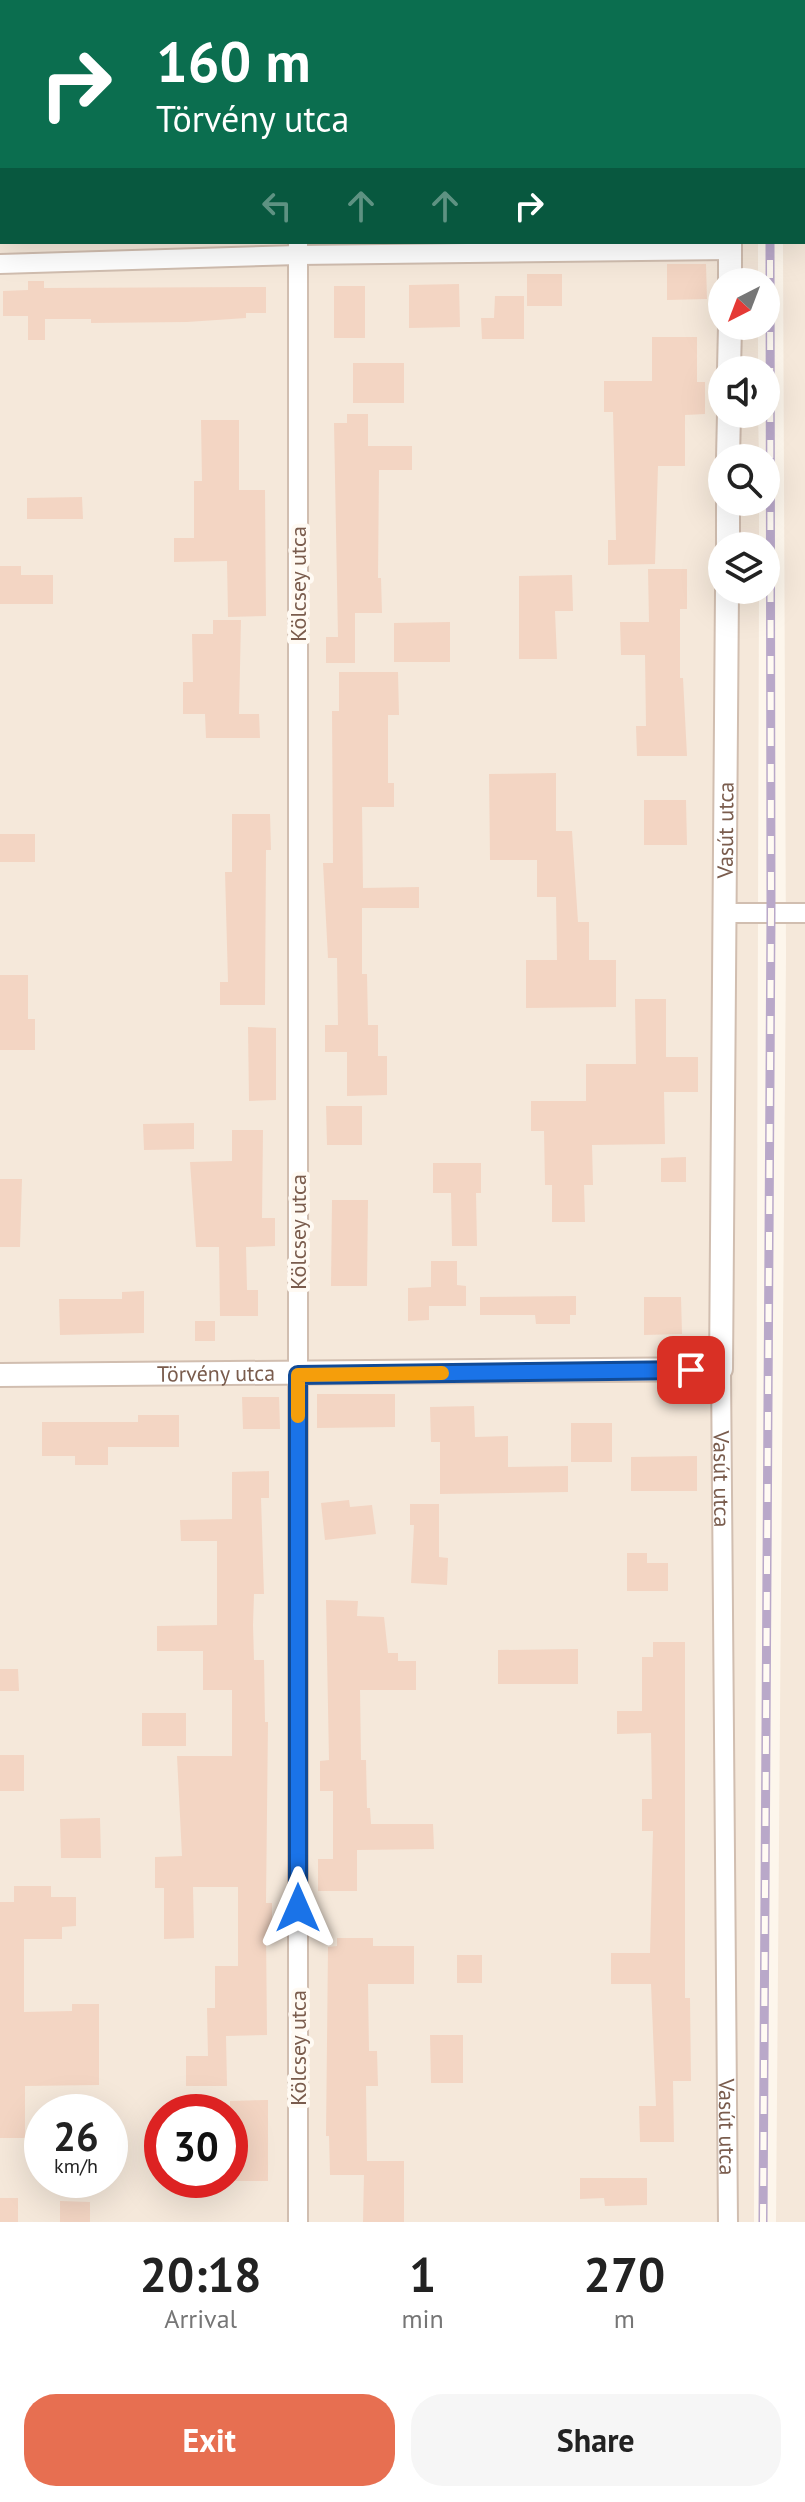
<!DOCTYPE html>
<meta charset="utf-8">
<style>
body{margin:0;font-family:"PT Sans",sans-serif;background:#f6f6f6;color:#222;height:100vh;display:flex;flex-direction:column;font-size:30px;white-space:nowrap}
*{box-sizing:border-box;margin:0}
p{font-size:26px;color:#767676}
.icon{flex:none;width:44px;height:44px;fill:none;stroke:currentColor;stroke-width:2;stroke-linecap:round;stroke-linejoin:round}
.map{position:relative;height:2222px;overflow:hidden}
.drawer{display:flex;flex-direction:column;background:#fff;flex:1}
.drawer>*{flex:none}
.guide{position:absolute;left:0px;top:0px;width:806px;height:244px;box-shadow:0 8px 32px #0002;background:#0b6e4f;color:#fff;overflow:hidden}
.needle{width:52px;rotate:222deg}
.buttons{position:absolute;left:708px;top:268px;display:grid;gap:16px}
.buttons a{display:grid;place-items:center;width:72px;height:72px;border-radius:50%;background:#fff;box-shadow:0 8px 32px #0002;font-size:40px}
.speed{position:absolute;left:24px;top:2094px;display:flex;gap:16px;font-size:40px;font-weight:700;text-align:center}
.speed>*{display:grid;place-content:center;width:104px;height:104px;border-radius:50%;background:#fff;box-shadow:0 8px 32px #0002;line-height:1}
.speed small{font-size:20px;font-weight:400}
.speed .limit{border:12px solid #d22;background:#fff;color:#111}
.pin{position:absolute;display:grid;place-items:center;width:68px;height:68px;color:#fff;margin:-34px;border-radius:16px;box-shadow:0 4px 12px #0006}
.me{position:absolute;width:88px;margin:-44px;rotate:0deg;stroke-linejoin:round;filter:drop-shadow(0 0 6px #0008)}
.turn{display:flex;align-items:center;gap:28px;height:168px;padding:0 24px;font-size:36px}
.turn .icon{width:104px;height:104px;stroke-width:2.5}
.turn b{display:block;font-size:56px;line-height:68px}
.lanes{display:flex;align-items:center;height:76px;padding:0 24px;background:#0003;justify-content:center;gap:40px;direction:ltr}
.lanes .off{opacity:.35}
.eta{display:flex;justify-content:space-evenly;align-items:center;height:136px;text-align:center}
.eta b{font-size:48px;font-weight:700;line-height:56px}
.action{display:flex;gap:16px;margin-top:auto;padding:16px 24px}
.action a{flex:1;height:92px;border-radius:32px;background:#e76f51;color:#fff;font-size:32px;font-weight:700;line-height:92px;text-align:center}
.action a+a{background:#f6f6f6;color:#222}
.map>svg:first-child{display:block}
.residential{fill:#f5e8da;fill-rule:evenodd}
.building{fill:#f3d5c3}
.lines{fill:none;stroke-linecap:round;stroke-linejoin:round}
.minor-casing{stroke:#d1beb0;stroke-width:22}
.tertiary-casing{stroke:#d1beb0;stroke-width:26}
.minor{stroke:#fff;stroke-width:18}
.tertiary{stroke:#fff;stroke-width:22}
.rail-casing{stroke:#b9a8c9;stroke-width:9}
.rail{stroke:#fffaf3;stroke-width:6;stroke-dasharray:18;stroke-linecap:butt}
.route-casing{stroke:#114b97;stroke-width:20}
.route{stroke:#1a73e8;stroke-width:14}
.slow{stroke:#f59e0b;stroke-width:14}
.labels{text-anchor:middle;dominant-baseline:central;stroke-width:8;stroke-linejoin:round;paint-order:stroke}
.street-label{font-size:22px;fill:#7a5c4d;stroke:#fffaf3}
</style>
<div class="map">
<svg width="805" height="2222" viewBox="0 0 805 2222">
<rect width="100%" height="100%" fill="#fdf6ec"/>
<g class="residential">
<path d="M0 0H758L2 2V242H758V282H722V326H758V370H722V414H758L759 458H722V502H759V546H722V590H759L754 2222H0ZM42 2112H110V2180H42ZM162 2112H230V2180H162Z"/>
<polygon points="783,0 805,0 805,2222 776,2222 786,955 783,242 804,242 804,2"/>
</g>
<g class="building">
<polygon points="667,264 706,264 707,299 667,300"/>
<rect x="527" y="274" width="35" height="32"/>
<polygon points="28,281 44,281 44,288 266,287 266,313 246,313 246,318 187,322 91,323 91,319 45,319 45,340 28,340 28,316 3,316 3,291 28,290"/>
<polygon points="459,284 460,327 409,328 409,285"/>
<rect x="334" y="286" width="31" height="52"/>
<polygon points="495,296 524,296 524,339 482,339 481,318 494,318"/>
<polygon points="652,337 697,337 697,382 705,382 705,414 685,415 685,466 658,466 655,564 608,565 608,540 616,540 613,412 604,412 604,381 652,381"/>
<rect x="353" y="363" width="51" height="40"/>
<polygon points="347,414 368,414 368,446 412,446 412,470 379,470 378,578 381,578 382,613 355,613 355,663 326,663 326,637 338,637 334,423 347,423"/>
<polygon points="201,420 239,420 239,490 265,490 266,616 228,617 227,561 174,562 174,538 194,538 194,481 202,481"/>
<polygon points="82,497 83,519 27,519 27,498"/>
<polygon points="0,566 21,566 21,575 53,575 53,604 0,604"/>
<polygon points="648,569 687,569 687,609 680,609 680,678 683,678 687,756 637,756 636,726 646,726 645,655 621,655 620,622 649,622"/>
<polygon points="572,575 573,611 555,611 557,659 519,659 519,576"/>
<polygon points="213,620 241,620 239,714 259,714 260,738 206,738 205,714 183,714 183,682 193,682 192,634 213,634"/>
<polygon points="450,622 450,662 394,662 394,623"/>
<polygon points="339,672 398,672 399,715 388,715 388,783 394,783 394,807 362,807 363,888 419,887 419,908 362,908 362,974 367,974 368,1025 378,1025 378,1056 387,1056 387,1095 347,1096 347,1052 325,1052 325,1025 338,1025 337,958 328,958 323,863 333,863 332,711 339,711"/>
<polygon points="556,773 556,831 572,831 578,922 589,922 589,960 616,960 616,1007 526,1008 526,960 557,960 556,897 537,897 537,860 490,860 489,774"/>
<polygon points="644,800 686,800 687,845 644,845"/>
<polygon points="232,814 270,814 271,850 266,850 265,1005 220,1005 220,982 228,982 225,872 232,872"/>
<rect x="0" y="834" width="35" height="28"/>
<polygon points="0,975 28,975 28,1019 35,1019 35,1050 0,1050"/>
<polygon points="635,999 666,999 666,1057 698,1057 698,1092 664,1092 665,1144 592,1145 593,1185 584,1185 585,1222 552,1222 552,1185 545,1185 544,1131 531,1131 531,1101 586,1101 586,1064 636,1064"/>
<polygon points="248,1027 276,1028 276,1100 249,1101"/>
<polygon points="326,1106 362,1106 362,1145 327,1145"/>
<polygon points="194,1123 194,1149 144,1150 143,1124"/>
<polygon points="232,1130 263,1130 262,1218 275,1218 275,1246 246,1247 247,1290 258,1290 258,1316 220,1316 219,1247 196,1247 190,1162 232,1161"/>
<polygon points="686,1157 686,1182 661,1182 661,1158"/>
<polygon points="433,1163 481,1163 481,1193 476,1193 477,1246 452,1246 451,1193 433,1193"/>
<polygon points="0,1179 22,1179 20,1247 0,1247"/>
<polygon points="332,1200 368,1200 367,1286 331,1286"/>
<polygon points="431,1261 457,1261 457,1285 466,1286 466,1306 429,1306 429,1320 408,1321 408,1288 431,1287"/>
<polygon points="144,1291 144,1333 60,1335 59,1299 122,1299 122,1292"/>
<polygon points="576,1296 576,1315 570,1315 570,1324 536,1324 535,1315 480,1315 480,1297"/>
<polygon points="644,1297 681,1297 682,1334 644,1335"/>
<rect x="195" y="1321" width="20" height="20"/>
<polygon points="317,1394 395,1394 395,1427 317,1428"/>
<polygon points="242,1397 279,1397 280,1429 243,1429"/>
<polygon points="474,1406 475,1437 508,1436 508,1467 568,1466 568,1492 440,1494 440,1442 431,1442 430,1407"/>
<polygon points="138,1415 179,1415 179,1447 108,1447 108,1465 75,1465 75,1456 42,1456 42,1422 138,1422"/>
<rect x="571" y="1423" width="41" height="39"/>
<polygon points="697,1456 697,1491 631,1491 631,1457"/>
<polygon points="269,1471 269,1498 261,1498 264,1594 254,1594 253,1625 254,1660 264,1660 265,1722 268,1722 266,1903 272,1903 272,1932 266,1932 267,2035 226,2036 227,2086 186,2086 186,2056 208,2056 207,2008 215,2008 215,1966 238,1966 238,1887 193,1887 194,1938 164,1939 164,1888 155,1888 155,1857 182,1856 177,1756 232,1756 232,1690 203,1690 203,1651 157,1651 157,1626 217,1625 217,1541 181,1541 180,1520 232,1519 232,1472"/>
<polygon points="349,1500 350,1507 372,1505 376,1534 325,1540 321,1503"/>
<polygon points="410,1504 439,1504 439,1557 448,1558 447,1585 411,1583 414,1525 410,1525"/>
<polygon points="627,1553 647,1553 647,1563 668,1563 668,1591 627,1591"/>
<polygon points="326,1600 358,1601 357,1616 384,1617 388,1653 398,1653 398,1661 416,1661 416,1690 360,1690 361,1760 366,1760 367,1808 370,1808 371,1824 433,1824 434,1849 357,1850 357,1891 318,1891 318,1859 333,1859 333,1791 320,1791 320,1761 329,1760"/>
<polygon points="653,1642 685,1642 685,1998 690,1998 691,2081 673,2081 674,2142 640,2142 639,2106 656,2106 651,1984 611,1984 611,1953 650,1953 653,1831 642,1831 642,1799 652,1799 651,1733 617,1734 617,1711 642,1711 642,1657 653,1657"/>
<polygon points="578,1649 578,1684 498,1684 498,1650"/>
<polygon points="0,1669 18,1669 19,1691 0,1691"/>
<rect x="142" y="1713" width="44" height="33"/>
<rect x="0" y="1755" width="24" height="36"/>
<polygon points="100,1818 101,1858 61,1858 60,1819"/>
<polygon points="14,1886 51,1886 51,1897 76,1897 76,1926 62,1927 62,1939 24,1939 24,2012 72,2011 72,2004 99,2004 99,2085 25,2086 25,2138 0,2138 0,1902 14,1902"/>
<polygon points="337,1938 373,1938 373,1946 414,1946 414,1984 368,1984 369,2051 377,2051 378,2086 366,2086 367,2161 404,2161 404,2222 363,2222 364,2175 330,2175 329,2136 326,2136 328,1947 337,1946"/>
<rect x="457" y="1955" width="25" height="28"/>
<polygon points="430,2035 463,2035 463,2083 431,2083"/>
<polygon points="268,2100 268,2181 230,2181 230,2101"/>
<polygon points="580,2178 647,2178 647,2205 605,2206 604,2198 580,2199"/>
<rect x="0" y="2198" width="18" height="24"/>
<polygon points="60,2201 90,2202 90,2222 60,2222"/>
</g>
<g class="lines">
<defs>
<g id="minor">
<polyline points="501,0 501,2"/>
<polyline points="298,2 298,0"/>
<polyline points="298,242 298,2222"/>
<polyline points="0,264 298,255 730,250"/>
<polyline points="724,913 805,913"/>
<path id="s1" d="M721 1369 728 2222"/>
</g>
<g id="tertiary">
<polyline points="729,0 729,2"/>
<polyline points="730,282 730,242"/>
<polyline points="729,370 730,326"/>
<polyline points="728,458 729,414"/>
<polyline points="728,546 728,502"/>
<path id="s2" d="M0 1375 721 1369 727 590"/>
</g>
</defs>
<use href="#minor" class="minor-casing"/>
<use href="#tertiary" class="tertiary-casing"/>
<use href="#minor" class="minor"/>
<use href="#tertiary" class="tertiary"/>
<defs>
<g id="rail">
<polyline points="769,0 769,2"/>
<polyline points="763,2222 771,913 770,242"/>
</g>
</defs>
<use href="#rail" class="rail-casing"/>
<use href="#rail" class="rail"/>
</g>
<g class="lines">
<defs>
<polyline id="route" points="298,1908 298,1375 691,1370"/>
</defs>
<use href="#route" class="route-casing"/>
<use href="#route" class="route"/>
<polyline class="slow" points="298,1416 298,1375 442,1373"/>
</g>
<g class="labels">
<g class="street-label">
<text transform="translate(298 584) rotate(-90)">Kölcsey utca</text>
<text stroke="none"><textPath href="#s2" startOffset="1260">Vasút utca</textPath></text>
<text transform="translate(298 1232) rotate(-90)">Kölcsey utca</text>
<text stroke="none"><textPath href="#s2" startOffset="216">Törvény utca</textPath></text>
<text stroke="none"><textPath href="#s1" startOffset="110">Vasút utca</textPath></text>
<text transform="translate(298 2048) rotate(-90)">Kölcsey utca</text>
<text stroke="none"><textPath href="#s1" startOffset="758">Vasút utca</textPath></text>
</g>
</g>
</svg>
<div class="buttons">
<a><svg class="needle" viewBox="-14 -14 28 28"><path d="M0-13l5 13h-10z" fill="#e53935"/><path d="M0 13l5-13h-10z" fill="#767676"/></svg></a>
<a><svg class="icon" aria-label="sound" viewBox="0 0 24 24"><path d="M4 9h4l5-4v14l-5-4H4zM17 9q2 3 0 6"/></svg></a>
<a><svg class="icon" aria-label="search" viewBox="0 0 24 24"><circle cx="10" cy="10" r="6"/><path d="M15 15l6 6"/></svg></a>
<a><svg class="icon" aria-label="layers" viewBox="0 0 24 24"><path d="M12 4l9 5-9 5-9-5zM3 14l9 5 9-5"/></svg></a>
</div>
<div class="speed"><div>26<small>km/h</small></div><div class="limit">30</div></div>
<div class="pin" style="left:691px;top:1370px;background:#d93025"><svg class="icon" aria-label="arrive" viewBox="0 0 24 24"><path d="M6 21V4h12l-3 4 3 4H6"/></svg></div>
<svg class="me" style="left:298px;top:1908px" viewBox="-20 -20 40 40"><path d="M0-17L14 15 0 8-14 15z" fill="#1a73e8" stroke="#fff" stroke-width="4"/></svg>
<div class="guide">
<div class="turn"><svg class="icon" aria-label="right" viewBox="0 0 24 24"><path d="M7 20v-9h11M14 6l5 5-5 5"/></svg><div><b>160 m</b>Törvény utca</div></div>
<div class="lanes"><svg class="icon off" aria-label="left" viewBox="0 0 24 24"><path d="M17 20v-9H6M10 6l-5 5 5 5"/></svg><svg class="icon off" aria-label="ahead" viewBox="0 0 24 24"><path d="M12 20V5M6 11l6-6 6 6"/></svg><svg class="icon off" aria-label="ahead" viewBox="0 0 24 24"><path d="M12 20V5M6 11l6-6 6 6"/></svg><svg class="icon" aria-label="right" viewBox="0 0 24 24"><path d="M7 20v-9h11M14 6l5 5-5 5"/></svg></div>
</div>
</div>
<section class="drawer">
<div class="eta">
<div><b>20:18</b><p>Arrival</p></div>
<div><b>1</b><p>min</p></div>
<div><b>270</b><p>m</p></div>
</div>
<div class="action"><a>Exit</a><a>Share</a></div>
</section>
